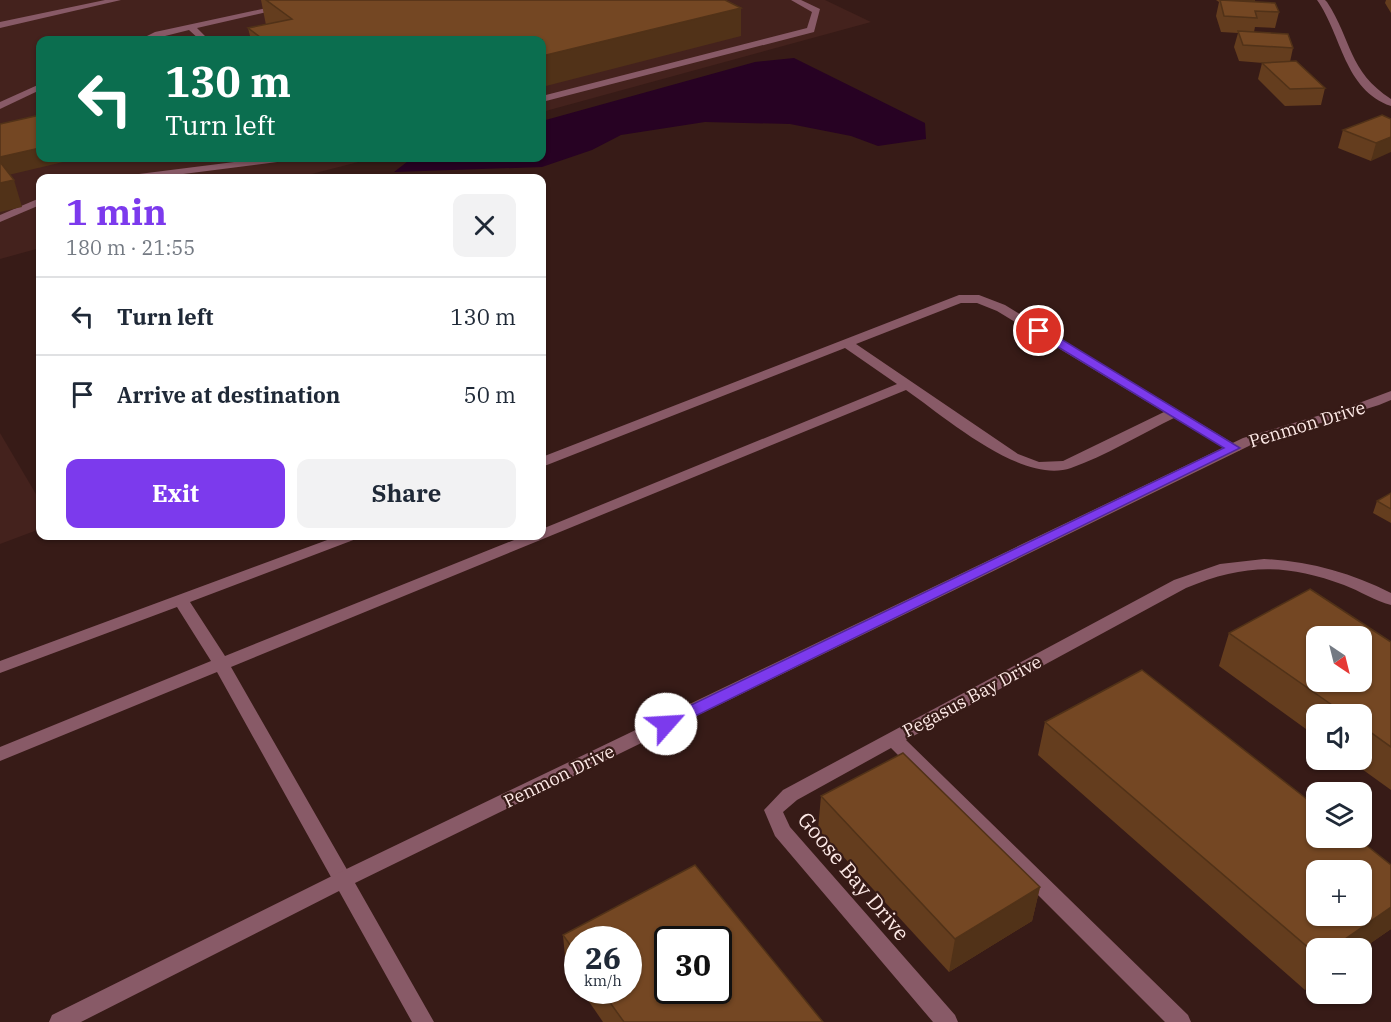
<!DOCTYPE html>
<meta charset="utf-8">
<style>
body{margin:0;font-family:"IBM Plex Serif",serif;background:#f2f2f3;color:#1f2937;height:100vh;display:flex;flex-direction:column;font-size:22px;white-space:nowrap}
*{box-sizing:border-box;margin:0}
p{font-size:20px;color:#747a83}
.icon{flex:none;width:33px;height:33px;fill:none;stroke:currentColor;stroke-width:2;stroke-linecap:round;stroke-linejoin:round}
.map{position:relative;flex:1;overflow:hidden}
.side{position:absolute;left:36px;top:174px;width:510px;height:366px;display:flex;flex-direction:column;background:#fff;border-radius:12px;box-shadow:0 2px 4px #0004}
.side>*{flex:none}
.guide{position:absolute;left:36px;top:36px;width:510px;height:126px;border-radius:12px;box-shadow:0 2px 4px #0004;background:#0b6e4f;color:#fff;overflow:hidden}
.needle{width:39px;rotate:145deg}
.buttons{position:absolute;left:1306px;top:626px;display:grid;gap:12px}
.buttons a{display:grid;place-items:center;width:66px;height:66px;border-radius:12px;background:#fff;box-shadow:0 2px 4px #0004;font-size:30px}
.speed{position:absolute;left:564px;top:926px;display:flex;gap:12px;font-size:30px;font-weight:700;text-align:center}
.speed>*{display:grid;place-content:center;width:78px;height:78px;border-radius:50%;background:#fff;box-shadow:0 2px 4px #0004;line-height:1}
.speed small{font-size:15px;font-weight:400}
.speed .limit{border:3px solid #111;border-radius:9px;background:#fff;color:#111}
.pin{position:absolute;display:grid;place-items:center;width:51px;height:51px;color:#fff;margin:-26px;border:3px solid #fff;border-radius:50%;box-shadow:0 2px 6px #0007}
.me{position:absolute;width:66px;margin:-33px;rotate:64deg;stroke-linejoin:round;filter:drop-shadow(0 0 4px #0008)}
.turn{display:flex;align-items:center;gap:21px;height:126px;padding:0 30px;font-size:27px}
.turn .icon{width:78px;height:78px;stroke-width:2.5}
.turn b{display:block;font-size:42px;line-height:51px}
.round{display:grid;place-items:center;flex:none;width:63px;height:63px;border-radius:12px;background:#f2f2f3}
.summary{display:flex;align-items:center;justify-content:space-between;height:102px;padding:0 30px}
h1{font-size:36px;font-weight:700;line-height:45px;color:#7c3aed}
.cta{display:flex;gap:12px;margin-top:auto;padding:12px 30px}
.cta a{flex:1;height:69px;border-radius:12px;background:#7c3aed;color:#fff;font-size:24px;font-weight:700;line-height:69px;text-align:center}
.cta a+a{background:#f2f2f3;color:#1f2937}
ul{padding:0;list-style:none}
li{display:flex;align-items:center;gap:18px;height:78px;padding:0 30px;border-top:2px solid #e0e1e3}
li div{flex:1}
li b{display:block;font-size:22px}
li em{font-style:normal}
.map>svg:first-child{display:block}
.built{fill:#44221d}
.water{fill:#270223}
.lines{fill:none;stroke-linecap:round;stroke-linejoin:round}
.lane{fill:#885a67;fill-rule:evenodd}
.street{fill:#885a67;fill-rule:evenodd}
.wall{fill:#643d1e;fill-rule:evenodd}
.shaded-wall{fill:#513218}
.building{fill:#744723;stroke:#513218;stroke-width:1.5;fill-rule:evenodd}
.route{fill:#7c3aed;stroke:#51269a;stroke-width:1.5}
.labels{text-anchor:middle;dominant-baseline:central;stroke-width:4.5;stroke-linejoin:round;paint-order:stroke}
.street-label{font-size:18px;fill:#feeae7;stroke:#371b17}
.near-street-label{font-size:21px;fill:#feeae7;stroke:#371b17}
</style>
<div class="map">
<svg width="1391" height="1022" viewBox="0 0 1391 1022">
<rect width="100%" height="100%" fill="#371b17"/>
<g class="built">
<polygon points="0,0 825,0 871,22 542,112 542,40 40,40 40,158 374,158 296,178 40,178 40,248 0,259"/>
<polygon points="0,433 40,501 40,529 0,544"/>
</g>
<polygon class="water" points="794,58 925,123 926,139 878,146 851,136 790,124 705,122 621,135 592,150 542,167 394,172 412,158 542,158 542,121 755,62"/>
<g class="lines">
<g class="lane">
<polygon points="105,0 121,0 0,28 0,22"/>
<polygon points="304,0 319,0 197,28 209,40 200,40 189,30 149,40 139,40 155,32"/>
<polygon points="791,0 801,0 820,9 814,32 542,102 542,96 807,28 812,12"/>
<polygon points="40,84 40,90 0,109 0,102"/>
<polygon points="265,158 290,158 285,161 152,178 126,178 131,175"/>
<polygon points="40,198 40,205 0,222 0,215"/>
<path d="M959 295H979L1005 305 1241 448 1239 451H1229L1174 418C1141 434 1105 456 1071 468 1022 485 945 417 906 390L231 667 353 880 350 886 343 888 336 886 217 672 0 761V747L211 661 177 607 0 673V661L338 536H358L356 539 190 602 225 656 524 536H542V529L897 384 845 348 547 465 542 466V457ZM961 303H977L997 311 1164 412 1063 461 1039 462 1018 454 856 344Z"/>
</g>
<g class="street">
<path d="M1317 0H1325L1327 2C1352 40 1348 71 1391 99V106C1344 90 1342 35 1317 0Z"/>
<polygon points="1391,391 1391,400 1379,405 1253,444 355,883 434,1022 412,1022 339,891 81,1022 49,1022 52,1015 336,874 1243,438 1351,406"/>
<path d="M1264 559C1309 561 1351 573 1391 593V605C1375 601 1360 591 1344 585 1285 563 1243 564 1186 588L906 740 1188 1015 1191 1022H1165L891 748 797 800 783 812 790 827 955 1015 958 1022H933L775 836 764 810 783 790 1174 580 1220 564Z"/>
</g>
</g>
<g class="wall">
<polygon points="261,0 725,0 741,36 542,40 251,40 248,28 266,25"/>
<polygon points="1216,0 1255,0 1255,2 1279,12 1275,28 1255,27 1254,32 1293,48 1290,62 1325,88 1321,105 1285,106 1258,79 1262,63 1263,63 1239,61 1234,47 1238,33 1221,32 1216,16 1219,2"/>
<polygon points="1386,0 1391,0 1391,13 1385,3"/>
<polygon points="1391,119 1371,161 1338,148 1343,130"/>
<polygon points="1391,493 1391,523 1373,513 1377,501"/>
<polygon points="1229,633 1391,642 1391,790 1348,759 1362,759 1362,714 1317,714 1317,737 1219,666"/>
<polygon points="1045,722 1391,865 1391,929 1362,949 1362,948 1317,948 1317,981 1305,990 1038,755"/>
<polygon points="821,796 1040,887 1032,921 949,972 818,829"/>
<path d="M695 865 823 1022H603L581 990H628V939H578V985L566 968 563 935ZM668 939H718V990H668Z"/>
</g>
<g class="shaded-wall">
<polygon points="1228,0 1255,0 1254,4 1226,7"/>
<polygon points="741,8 741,36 542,87 542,56"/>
<polygon points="1391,137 1391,152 1371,161 1376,143"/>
<polygon points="40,148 40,158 80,158 0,177 0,157"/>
<polygon points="14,180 22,207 0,212 0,183"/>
<polygon points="1040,887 1032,921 949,972 955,939"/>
<polygon points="1391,907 1391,929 1362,949 1362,948 1332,948"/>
<polygon points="1317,962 1317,981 1305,990"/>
</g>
<g class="building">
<polygon points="266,0 725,0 741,8 542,56 542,40 264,40 248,28 292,19"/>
<polygon points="1220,0 1275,3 1279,12 1255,11 1257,18 1224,16"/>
<polygon points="1238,31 1288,34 1293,48 1243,45"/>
<polygon points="185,37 189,40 168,40"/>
<polygon points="1296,61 1325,88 1290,89 1262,63"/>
<polygon points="40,115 40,148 0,157 0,124"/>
<polygon points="1382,115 1391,119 1391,137 1376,143 1343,130"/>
<polygon points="0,162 14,180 0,183"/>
<polygon points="1391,493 1391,509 1377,501"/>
<path d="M1310 589 1391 642V747L1362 726V714H1345L1229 633ZM1317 636H1362V681H1317Z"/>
<path d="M1142 670 1317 807V837H1356L1391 865V907L1332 948H1317V955L1045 722ZM1317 870H1362V915H1317Z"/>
<polygon points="903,753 1040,887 955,939 821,796"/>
<path d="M695 865 823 1022H624L601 990H628V939H578V956L563 935ZM668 939H718V990H668Z"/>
</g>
<polygon class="route" points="1035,328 1043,328 1240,448 671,728 660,728 657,724 660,720 1224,448 1035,333"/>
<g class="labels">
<g class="street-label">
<text transform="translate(1307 424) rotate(-17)">Penmon Drive</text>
<text transform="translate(972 696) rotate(-28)">Pegasus Bay Drive</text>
<text transform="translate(559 776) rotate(-26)">Penmon Drive</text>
</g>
<g class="near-street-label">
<text transform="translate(854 876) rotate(50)">Goose Bay Drive</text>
</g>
</g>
</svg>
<div class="buttons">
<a><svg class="needle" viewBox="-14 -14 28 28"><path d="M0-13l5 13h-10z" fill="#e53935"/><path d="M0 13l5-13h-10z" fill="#747a83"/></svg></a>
<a><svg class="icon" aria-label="sound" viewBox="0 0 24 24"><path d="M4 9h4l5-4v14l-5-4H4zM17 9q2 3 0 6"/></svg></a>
<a><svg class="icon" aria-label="layers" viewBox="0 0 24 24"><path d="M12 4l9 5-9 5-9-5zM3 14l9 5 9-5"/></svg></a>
<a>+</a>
<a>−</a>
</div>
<div class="speed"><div>26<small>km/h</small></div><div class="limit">30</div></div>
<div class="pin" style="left:1039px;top:331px;background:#d93025"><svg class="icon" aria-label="arrive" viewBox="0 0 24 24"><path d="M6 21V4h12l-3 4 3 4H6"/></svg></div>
<svg class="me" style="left:666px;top:724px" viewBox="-20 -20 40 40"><circle r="19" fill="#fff"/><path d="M0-13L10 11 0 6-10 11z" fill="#7c3aed"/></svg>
<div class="guide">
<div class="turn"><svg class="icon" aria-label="left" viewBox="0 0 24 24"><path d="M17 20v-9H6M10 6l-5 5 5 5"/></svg><div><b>130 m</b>Turn left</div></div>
</div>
<section class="side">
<div class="summary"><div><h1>1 min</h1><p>180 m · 21:55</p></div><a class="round"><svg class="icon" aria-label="close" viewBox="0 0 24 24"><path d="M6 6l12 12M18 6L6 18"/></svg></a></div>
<ul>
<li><svg class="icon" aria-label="left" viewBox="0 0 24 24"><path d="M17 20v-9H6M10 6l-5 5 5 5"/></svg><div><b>Turn left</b></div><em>130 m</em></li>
<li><svg class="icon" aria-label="arrive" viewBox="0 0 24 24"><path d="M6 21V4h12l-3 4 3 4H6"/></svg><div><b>Arrive at destination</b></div><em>50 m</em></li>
</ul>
<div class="cta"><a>Exit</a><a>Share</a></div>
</section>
</div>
